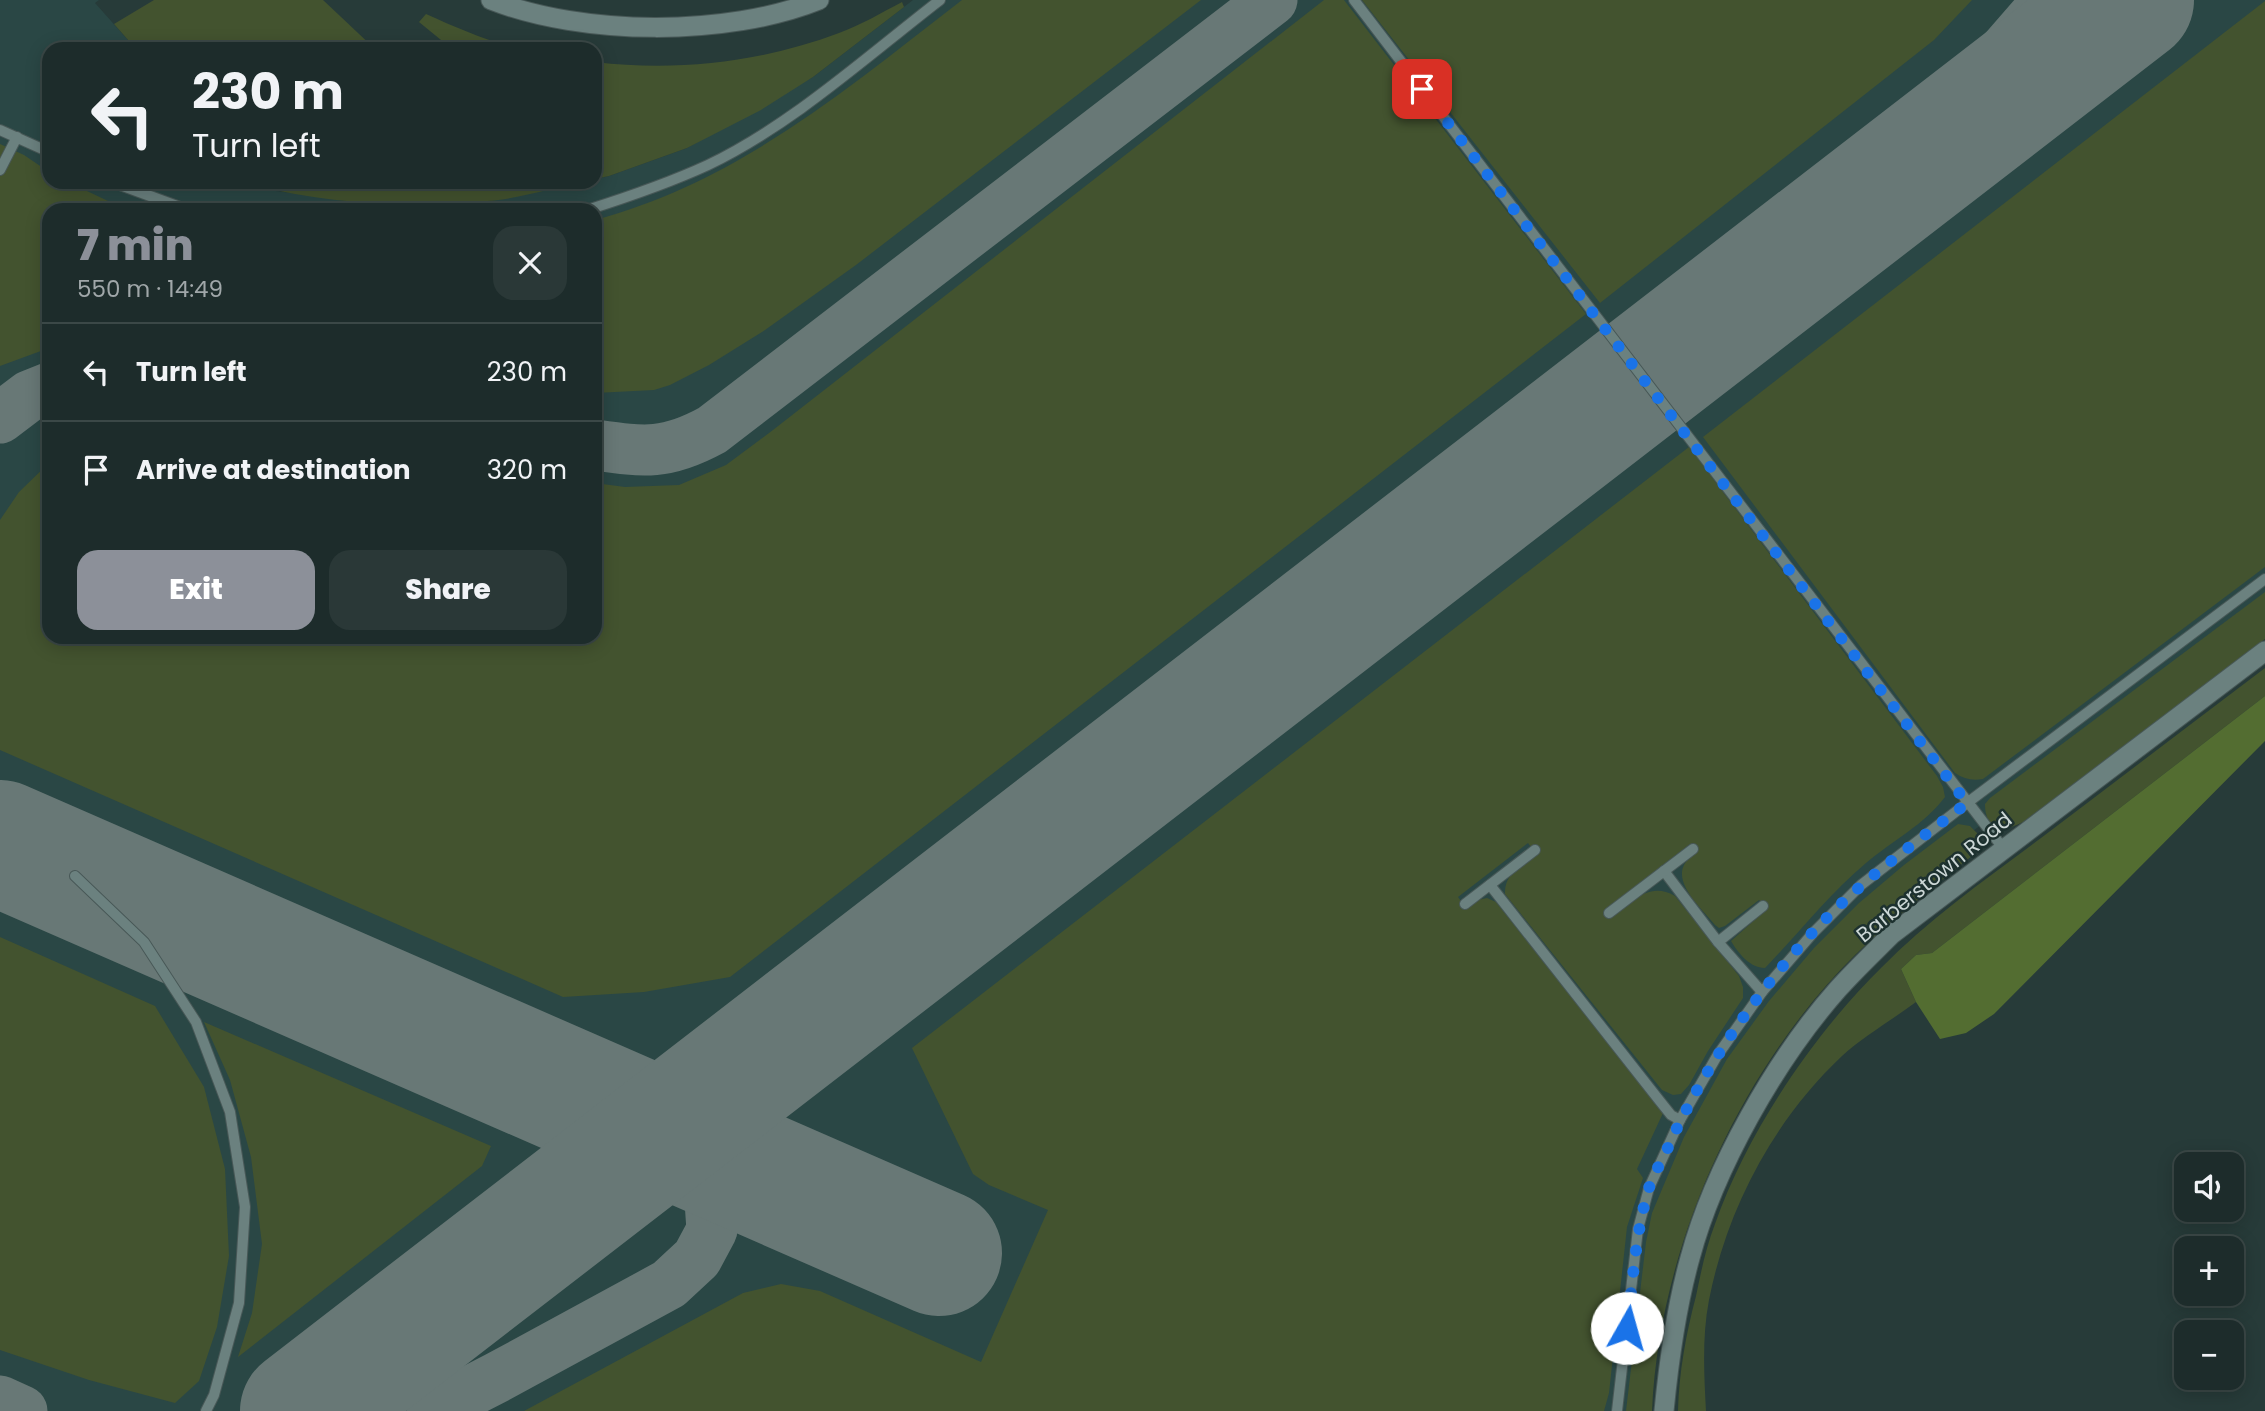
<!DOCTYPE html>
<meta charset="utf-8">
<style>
body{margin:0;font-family:Poppins,sans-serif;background:#2a3837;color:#f1f3f6;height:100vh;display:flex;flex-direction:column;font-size:26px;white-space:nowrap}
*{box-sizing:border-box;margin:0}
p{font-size:23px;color:#a0a7a9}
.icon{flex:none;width:38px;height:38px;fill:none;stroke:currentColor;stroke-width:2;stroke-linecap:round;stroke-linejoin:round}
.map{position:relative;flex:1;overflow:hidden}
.side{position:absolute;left:42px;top:203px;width:560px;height:441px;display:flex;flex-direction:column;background:#1d2c2b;border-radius:21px;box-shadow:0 4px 18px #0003,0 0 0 2px #3b4847}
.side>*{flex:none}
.guide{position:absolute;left:42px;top:42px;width:560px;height:147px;border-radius:21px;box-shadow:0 4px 18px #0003,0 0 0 2px #3b4847;background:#1d2c2b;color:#f1f3f6;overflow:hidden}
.tools{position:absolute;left:2174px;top:1152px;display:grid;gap:14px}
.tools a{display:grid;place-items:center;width:70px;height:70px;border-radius:14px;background:#1d2c2b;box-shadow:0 4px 18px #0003,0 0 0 2px #3b4847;font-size:35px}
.pin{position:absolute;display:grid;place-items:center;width:60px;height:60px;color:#fff;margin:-30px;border-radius:14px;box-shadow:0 4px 10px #0006}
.me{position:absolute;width:77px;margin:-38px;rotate:7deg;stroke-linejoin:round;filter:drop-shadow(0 0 5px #0008)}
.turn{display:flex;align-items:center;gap:24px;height:147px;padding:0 35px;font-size:32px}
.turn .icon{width:91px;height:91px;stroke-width:2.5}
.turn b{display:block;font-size:49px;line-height:60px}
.round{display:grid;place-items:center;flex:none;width:74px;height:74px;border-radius:21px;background:#2a3837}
.summary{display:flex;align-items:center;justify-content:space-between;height:119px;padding:0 35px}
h1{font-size:42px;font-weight:800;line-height:52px;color:#8c9099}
.primary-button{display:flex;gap:14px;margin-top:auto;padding:14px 35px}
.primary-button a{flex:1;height:80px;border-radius:21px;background:#8c9099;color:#fff;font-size:28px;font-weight:800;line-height:80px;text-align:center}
.primary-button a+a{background:#2a3837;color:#f1f3f6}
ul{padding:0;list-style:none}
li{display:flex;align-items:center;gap:21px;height:98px;padding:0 35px;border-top:2px solid #3b4847}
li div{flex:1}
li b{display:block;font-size:26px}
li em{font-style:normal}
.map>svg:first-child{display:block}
.built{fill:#2a4745;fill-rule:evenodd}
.green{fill:#43532f}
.forest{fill:#536d31}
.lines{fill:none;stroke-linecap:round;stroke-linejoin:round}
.taxiway{stroke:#687876;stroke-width:51}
.runway{stroke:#687876;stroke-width:126}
.service-casing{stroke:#485857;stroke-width:12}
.secondary-casing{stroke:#485857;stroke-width:21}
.service{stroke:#6b817f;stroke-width:10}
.secondary{stroke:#6b817f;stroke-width:19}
.route{stroke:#1a73e8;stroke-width:12;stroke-dasharray:0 21.6}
.labels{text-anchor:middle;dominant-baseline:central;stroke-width:5;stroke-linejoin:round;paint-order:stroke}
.street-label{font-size:21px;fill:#ccd7d6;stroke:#1d312f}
</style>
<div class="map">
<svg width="2265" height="1411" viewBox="0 0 2265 1411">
<rect width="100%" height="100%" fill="#273b39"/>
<path class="built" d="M0 0H99L95 3 136 49H49V182H243L276 191 381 204 489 201 582 182H595V179L609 176 687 148 813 77 913 0H2265V611L1949 849 1858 925 1672 1205 1642 1411H0ZM49 210H595V637H49Z"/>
<g class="green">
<polygon points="154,0 323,0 375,49 136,49 114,24"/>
<path d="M962 0H1201L856 265 765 330 709 365 670 385 654 390 595 393V220C741 180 845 90 962 0Z"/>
<polygon points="1324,0 1344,0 1586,314 730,977 644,992 563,997 0,750 0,520 19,492 49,463 49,637 595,637 595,483 625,487 679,485 726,465 773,430"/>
<polygon points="1362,0 1972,0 1934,40 1600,303"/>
<path d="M2265 1V567L1983 779C1972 781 1964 779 1955 773L1703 437Z"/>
<path d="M902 2 904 7 813 77 761 110 687 148 609 176 595 179V62C677 72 762 62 839 33 861 25 881 13 902 2Z"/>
<path d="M426 14C457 28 489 42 522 49H452L419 22Z"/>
<polygon points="0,144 24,155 49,172 49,182 68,182 127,210 49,210 49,348 0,366"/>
<path d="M243 182H582C551 188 518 199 487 201 406 208 321 204 243 182Z"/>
<path d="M1689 447 1937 776 1943 787 1945 797C1924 825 1892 841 1866 863 1829 894 1799 933 1765 968 1750 968 1738 953 1731 941L1767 909 1759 900 1725 926 1719 928 1715 925C1703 910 1674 885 1684 865 1686 860 1693 856 1697 852L1690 844 1606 909 1612 917C1632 902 1649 881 1675 896L1739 976 1743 987V998L1708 1051 1689 1085 1681 1094 1673 1095 1662 1090 1505 894C1504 874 1521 866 1536 854L1528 843 1458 897 1466 908 1478 900 1487 898 1496 902 1663 1113 1637 1169 1643 1178 1627 1227 1609 1393 1604 1411H524L743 1293 781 1284 820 1291 981 1362 1048 1210 989 1185 973 1174 912 1048Z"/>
<path d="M2265 592V639L2023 822C2003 833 1985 830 1985 804L1990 798Z"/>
<path d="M2265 668V696L1932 953 1916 955 1901 969 1916 1002C1892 1020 1864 1036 1842 1056 1774 1120 1727 1208 1709 1300 1702 1336 1704 1374 1706 1411H1678C1679 1372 1686 1334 1696 1296 1701 1272 1706 1247 1715 1224 1747 1133 1812 1036 1881 968 1929 919 1986 879 2041 838 2116 781 2190 725 2265 668Z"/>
<path d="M1958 824 1970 826 1977 833 1980 846 1973 855C1933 888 1892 919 1855 955 1739 1070 1659 1248 1652 1411H1626L1646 1242 1652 1213 1684 1137 1727 1059 1769 1001 1814 948 1859 903 1904 865Z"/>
<polygon points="0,937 155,1006 204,1087 225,1169 229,1256 217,1327 199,1381 175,1403 89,1380 0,1350"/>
<polygon points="204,1022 491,1146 482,1166 238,1357 252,1313 262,1244 251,1157 230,1080"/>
</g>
<polygon class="forest" points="2265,696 2265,741 1994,1014 1966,1033 1940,1039 1916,1002 1901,969 1916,955 1932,953"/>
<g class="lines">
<g class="taxiway">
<polyline points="1851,217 1975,84 2048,0"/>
<polyline points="0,418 29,396 49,388"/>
<path d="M595 445C645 452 666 455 712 430L1272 0"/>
<polyline points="0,1401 22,1411"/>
<polyline points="432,1411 496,1378 669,1284 697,1258 712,1230 710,1201 706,1177 677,1139"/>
</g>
<g class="runway">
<polyline points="0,843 939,1253"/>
<polyline points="303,1411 2131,0"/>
</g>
<defs>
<g id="service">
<polyline points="1354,0 2003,848"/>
<polyline points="0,130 49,152"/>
<polyline points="0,170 17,137"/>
<polyline points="112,182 188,210"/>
<path d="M587 210C628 197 669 183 708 165 793 124 866 57 940 0"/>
<polyline points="1664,871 1718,942 1762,992"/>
<polyline points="75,876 144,942 196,1022 230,1112 245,1207 239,1303 214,1395 206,1411"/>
<polyline points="1490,885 1659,1100 1671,1115 1680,1120"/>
<polyline points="1465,904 1535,850"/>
<polyline points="1609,913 1693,849"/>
<polyline points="1718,942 1763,906"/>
<polyline points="1617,1411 1638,1229 1649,1188 1680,1120 1717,1056 1762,992 1813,933 1861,885 1967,803 2265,579"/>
</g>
<g id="secondary">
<path d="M491 0C583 36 727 37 819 0"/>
<path d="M1664 1411C1669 1360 1676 1308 1690 1258 1714 1168 1776 1059 1838 989 1855 970 1873 953 1891 935L2265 651"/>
</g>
</defs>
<use href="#service" class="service-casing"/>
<use href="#secondary" class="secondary-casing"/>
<use href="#service" class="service"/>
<use href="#secondary" class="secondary"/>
</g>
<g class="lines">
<path class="route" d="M1422 89 1967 803C1932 830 1896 856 1862 885 1785 951 1712 1051 1670 1143 1663 1159 1653 1175 1648 1191 1635 1236 1633 1282 1627 1328"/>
</g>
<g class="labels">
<g class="street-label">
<text transform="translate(1934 877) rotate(-39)">Barberstown Road</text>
</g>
</g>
</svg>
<div class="tools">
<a><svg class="icon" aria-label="sound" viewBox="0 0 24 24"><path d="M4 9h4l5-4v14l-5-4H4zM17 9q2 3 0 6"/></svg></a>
<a>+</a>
<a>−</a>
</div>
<div class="pin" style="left:1422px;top:89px;background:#d93025"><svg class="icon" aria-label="arrive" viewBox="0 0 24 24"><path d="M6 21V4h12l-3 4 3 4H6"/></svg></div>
<svg class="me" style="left:1627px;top:1328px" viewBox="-20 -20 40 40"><circle r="19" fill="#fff"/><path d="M0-13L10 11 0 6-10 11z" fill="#1a73e8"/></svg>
<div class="guide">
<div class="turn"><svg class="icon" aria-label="left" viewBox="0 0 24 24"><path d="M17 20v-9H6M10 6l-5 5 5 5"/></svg><div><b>230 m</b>Turn left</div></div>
</div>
<section class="side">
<div class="summary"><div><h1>7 min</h1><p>550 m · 14:49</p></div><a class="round"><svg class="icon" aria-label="close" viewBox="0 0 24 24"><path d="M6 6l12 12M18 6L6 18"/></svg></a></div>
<ul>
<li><svg class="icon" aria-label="left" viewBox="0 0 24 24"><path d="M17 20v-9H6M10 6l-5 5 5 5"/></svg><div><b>Turn left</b></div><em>230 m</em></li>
<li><svg class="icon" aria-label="arrive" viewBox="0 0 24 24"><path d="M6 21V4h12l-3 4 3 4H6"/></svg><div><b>Arrive at destination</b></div><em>320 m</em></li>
</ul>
<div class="primary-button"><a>Exit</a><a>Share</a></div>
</section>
</div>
